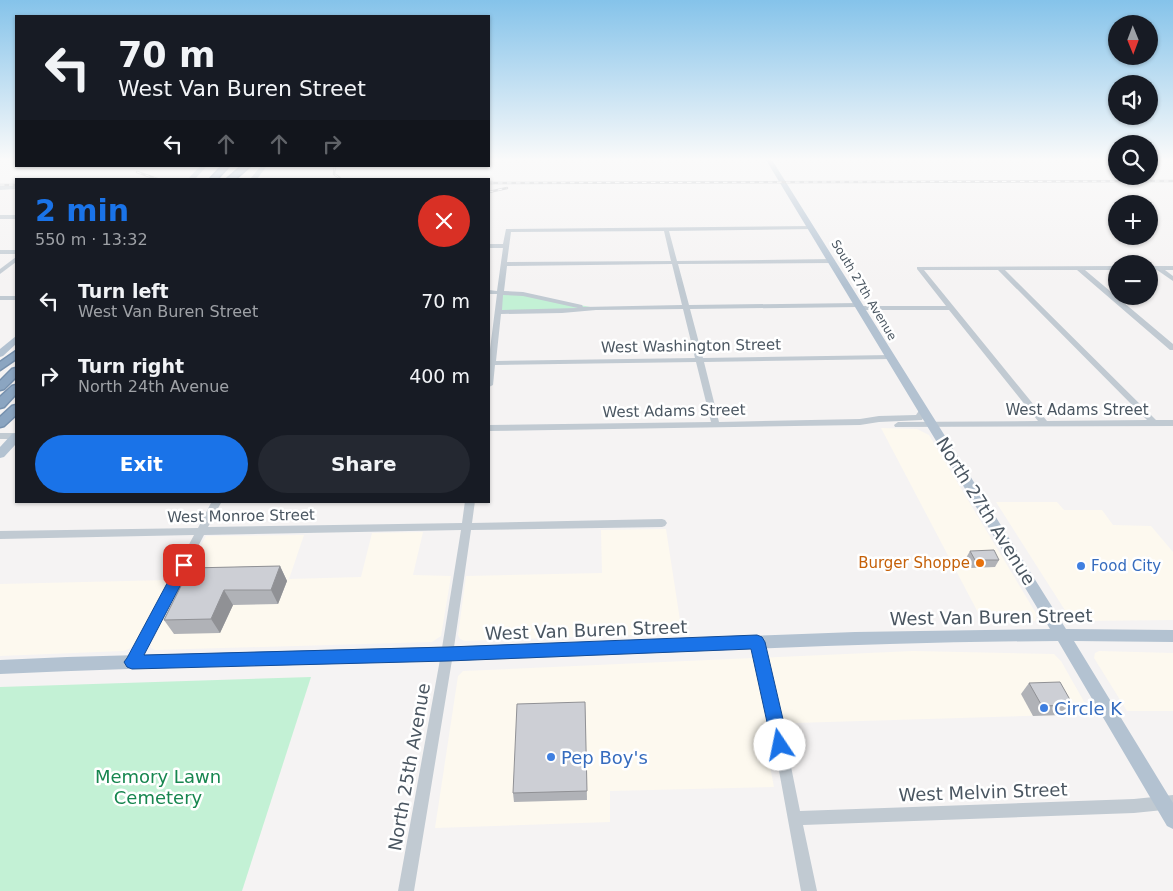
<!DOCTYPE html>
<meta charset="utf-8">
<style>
body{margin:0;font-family:"DejaVu Sans",sans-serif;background:#242831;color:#f1f3f6;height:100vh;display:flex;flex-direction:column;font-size:19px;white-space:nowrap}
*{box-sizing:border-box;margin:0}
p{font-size:16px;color:#9ea1a6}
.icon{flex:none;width:28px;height:28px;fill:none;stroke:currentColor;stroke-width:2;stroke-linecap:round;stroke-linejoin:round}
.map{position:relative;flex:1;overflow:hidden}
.details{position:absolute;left:15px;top:178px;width:475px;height:325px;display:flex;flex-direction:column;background:#171b24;border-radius:0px;box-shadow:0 1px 4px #0004}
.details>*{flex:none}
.guide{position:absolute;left:15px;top:15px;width:475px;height:152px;border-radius:0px;box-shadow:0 1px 4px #0004;background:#171b24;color:#f1f3f6;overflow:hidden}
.needle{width:32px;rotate:179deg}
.buttons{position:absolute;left:1108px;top:15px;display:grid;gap:10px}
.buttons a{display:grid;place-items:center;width:50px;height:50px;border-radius:50%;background:#171b24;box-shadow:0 1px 4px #0004;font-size:25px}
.pin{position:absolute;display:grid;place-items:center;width:42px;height:42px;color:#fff;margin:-21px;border-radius:10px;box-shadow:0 2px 8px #0006}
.me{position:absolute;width:55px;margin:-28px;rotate:349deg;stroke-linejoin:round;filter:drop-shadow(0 0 4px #0008)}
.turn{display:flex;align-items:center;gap:18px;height:105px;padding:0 20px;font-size:22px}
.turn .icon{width:65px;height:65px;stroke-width:2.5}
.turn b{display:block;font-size:35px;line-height:42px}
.lanes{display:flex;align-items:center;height:48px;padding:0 20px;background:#0003;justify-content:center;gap:25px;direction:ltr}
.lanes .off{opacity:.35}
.round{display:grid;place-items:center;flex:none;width:52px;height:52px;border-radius:26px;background:#242831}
.overview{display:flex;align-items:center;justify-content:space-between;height:85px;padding:0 20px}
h1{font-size:30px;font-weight:700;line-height:38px;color:#1a73e8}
.cta{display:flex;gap:10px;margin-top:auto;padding:10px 20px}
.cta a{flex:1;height:58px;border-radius:30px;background:#1a73e8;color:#fff;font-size:20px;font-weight:700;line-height:58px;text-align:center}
.cta a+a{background:#242831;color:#f1f3f6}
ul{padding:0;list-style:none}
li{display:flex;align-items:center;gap:15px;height:75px;padding:0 20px}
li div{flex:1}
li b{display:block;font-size:19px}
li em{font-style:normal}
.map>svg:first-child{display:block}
.commercial{fill:#fdf9ef}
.green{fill:#c3f1d5}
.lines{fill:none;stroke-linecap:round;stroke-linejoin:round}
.highway-casing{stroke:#7690ad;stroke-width:3}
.minor{fill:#c1cad2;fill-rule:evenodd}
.major{fill:#b3c2d1;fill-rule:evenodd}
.highway{fill:#8ba5c1;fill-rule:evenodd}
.rail-casing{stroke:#b5b8bd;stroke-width:2.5}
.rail{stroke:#fff;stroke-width:1;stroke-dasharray:4.5;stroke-linecap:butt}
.wall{fill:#b0b2b7}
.shaded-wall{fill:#909195}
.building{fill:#cdcfd5;stroke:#909195}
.route{fill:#1a73e8;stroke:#114b97}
.food-dot{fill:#e8710a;stroke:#fff;stroke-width:2}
.shop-dot{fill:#3f7fe0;stroke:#fff;stroke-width:2}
.labels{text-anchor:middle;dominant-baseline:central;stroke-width:5;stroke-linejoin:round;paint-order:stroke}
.far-street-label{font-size:12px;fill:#4a5661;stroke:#fff}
.street-label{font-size:15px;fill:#4a5661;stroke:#fff}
.food-label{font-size:15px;fill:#c56008;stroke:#fff;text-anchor:end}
.shop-label{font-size:15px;fill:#366cbe;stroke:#fff;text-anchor:start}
.near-street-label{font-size:18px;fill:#4a5661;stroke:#fff}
.near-shop-label{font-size:18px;fill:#366cbe;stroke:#fff;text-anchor:start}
.near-park-label{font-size:18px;fill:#17864f;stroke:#fff}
</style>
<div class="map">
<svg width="1173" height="891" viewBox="0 0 1173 891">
<rect width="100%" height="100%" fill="#f5f3f3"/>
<g class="commercial">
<polygon points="881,428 917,429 929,435 1037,615 1035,621 983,622"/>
<polygon points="996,502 1057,502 1064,510 1102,510 1113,525 1151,526 1173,552 1173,620 1081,621 1072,618 1068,615"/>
<polygon points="666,529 682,633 465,641 460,639 458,635 466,576 602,573 601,530"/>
<polygon points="423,532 413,575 451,576 441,636 432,642 155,650 151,648 151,644 206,536 304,535 289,579 361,577 372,533"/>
<polygon points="169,580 134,645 129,649 123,651 0,656 0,584"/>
<polygon points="913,651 1054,654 1061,661 1091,714 762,724 774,787 610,791 610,822 435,828 458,676 463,671"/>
<polygon points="1099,651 1173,653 1173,711 1127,711 1094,658 1095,653"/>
</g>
<g class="green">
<polygon points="500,292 513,293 596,308 498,312"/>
<polygon points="311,677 242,891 0,891 0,687"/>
</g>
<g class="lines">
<defs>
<g id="highway">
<polygon points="222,166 229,166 217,179 210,179"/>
<polygon points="242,166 250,166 235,179 227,179"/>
<polygon points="16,351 16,359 0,370 0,362"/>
<polygon points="16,368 16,377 4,389 0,390 0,381 12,369"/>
<polygon points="16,385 16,394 4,407 0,408 0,397 12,386"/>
<polygon points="16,405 16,415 4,426 0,427 0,417 12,406"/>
</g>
</defs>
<use href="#highway" class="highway-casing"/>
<g class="minor">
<polygon points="0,186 16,186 16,189 0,190"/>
<rect x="0" y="215" width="16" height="4"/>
<path d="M811 226 814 228 813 229 669 231 677 261 832 259 835 261 832 263 678 264 689 305 859 303 861 304 862 306H946L917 269V267L1116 266V270H1085L1173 344V350H1170L1077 270H1005L1156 420H1173V426L895 427 894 425 898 422 1038 421 949 310H861L859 309 858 307 690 309 703 358 891 355 895 357 891 359 704 362 719 422 860 419 879 416 916 415 920 409 923 408 927 411 922 420 879 422 860 425 489 431V425L711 422 696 362 495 365 493 385 489 387V357L497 294H489V290L497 291 503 248H489V244H503L506 229ZM664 231 671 261 507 262 511 232ZM672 264 682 305 583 307 582 305 523 292 504 291 507 266ZM924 270H998L1147 420 1047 421ZM503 295 523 296 578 308 502 310ZM683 309 695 358 496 361 501 314 562 313 596 310Z"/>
<rect x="0" y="250" width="16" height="4"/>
<polygon points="16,257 16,262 0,274 0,269"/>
<polygon points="1149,266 1173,266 1173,270 1165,270 1173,276 1173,281 1157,270 1149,270"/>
<rect x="0" y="296" width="16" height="4"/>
<rect x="0" y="433" width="16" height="6"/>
<polygon points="212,501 222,501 208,527 462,523 465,501 475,501 472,523 662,519 665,520 667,523 665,526 662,527 471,530 453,654 414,891 398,891 441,654 461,530 204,535 136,667 132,668 128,667 126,663 128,659 194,535 0,539 0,531 198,528"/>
<polygon points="757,637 761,638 763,642 783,727 800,811 1134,799 1173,795 1173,809 1134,813 803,825 817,891 801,891 771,727 751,642 753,638"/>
</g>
<g class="major">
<path d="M766 160H772L1066 629 1173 630V642L1074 641 1173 803V829L1167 826 1058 641C884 642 711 651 537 658 358 664 179 666 0 674V660L67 657 536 644 855 632 1050 629Z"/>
<polygon points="200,166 207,166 195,179 188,179"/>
<polygon points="261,166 267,166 257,179 250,179"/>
<polygon points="16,336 16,344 3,356 0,357 0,349"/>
<polygon points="16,433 16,444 4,457 0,458 0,447 12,434"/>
</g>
<use href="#highway" class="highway"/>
<defs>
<g id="rail">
<polyline points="335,166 334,174 341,179"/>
<polyline points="137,172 157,179"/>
<polyline points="489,183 1173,181"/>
<polyline points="0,185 16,185"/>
<polyline points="489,192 507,188"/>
</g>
</defs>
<use href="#rail" class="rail-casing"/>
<use href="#rail" class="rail"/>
</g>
<g class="wall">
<polygon points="970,551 999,560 995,567 971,568 966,558"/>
<polygon points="280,566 287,581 278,604 233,605 220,633 174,634 164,620 190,568"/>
<polygon points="1029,683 1073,705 1063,715 1033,716 1021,694"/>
<polygon points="585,702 587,800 514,802 513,793"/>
</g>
<g class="shaded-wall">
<polygon points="280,566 287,581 278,604 271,590"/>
<polygon points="224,590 233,605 220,633 211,619"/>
</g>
<g class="building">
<polygon points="994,550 999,560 975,560 970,551"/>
<polygon points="280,566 271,590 224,590 211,619 164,620 190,568"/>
<polygon points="1060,682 1073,705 1042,706 1029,683"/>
<polygon points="585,702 587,791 513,793 517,704"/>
</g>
<linearGradient id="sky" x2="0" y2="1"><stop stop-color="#85c3ea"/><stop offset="0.56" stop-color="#fafafa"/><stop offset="1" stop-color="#fafafa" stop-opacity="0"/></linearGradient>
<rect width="1173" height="285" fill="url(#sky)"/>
<polygon class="route" points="184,560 189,561 191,565 144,655 448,647 757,635 762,637 765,642 789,745 786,751 780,753 774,751 772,745 751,649 448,661 132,669 127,667 124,662 127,658 179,561"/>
<circle class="food-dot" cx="980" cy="563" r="5"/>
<g class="shop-dot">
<circle cx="1081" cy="566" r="5"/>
<circle cx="1044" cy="708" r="5"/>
<circle cx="551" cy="757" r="5"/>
</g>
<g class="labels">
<g class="far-street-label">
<text transform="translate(864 290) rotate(59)">South 27th Avenue</text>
</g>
<g class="street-label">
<text transform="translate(691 346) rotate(-1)">West Washington Street</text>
<text x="1077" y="410">West Adams Street</text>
<text transform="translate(674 411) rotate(-1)">West Adams Street</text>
<text transform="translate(241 516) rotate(-1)">West Monroe Street</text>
</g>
<g class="food-label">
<text x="970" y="563">Burger Shoppe</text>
</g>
<g class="shop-label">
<text x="1091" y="566">Food City</text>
</g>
<g class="near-street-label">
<text transform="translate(986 511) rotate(58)">North 27th Avenue</text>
<text transform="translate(991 617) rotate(-1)">West Van Buren Street</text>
<text transform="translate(586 630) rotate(-2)">West Van Buren Street</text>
<text transform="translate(409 767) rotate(-80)">North 25th Avenue</text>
<text transform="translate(983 792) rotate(-2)">West Melvin Street</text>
</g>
<g class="near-shop-label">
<text x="1054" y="708">Circle K</text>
<text x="561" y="757">Pep Boy's</text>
</g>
<g class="near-park-label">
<text x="158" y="776">Memory Lawn<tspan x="158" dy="21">Cemetery</tspan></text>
</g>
</g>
</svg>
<div class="buttons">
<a><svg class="needle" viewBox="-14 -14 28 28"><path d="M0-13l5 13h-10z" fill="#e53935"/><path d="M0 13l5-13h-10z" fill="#9ea1a6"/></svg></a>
<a><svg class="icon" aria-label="sound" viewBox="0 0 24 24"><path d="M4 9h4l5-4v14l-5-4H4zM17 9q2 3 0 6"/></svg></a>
<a><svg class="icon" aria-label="search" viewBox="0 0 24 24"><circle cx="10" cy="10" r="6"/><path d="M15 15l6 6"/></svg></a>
<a>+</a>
<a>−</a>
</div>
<div class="pin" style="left:184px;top:565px;background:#d93025"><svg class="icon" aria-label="arrive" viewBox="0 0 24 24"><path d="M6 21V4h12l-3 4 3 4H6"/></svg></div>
<svg class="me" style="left:780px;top:745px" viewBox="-20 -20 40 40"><circle r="19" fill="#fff"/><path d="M0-13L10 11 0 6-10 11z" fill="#1a73e8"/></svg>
<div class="guide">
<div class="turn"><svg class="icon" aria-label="left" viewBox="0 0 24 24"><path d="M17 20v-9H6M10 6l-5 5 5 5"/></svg><div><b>70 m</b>West Van Buren Street</div></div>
<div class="lanes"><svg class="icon" aria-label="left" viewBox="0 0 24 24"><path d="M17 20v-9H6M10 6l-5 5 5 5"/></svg><svg class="icon off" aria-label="ahead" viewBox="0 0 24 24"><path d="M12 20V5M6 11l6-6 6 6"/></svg><svg class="icon off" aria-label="ahead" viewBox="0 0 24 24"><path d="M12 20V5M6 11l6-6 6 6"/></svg><svg class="icon off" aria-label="right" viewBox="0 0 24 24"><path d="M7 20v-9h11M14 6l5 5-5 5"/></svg></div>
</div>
<section class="details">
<div class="overview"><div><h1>2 min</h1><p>550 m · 13:32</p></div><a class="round" style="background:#d93025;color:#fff"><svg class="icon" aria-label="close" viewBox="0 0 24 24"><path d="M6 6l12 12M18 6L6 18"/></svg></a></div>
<ul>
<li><svg class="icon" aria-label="left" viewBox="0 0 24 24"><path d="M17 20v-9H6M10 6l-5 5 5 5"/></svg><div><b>Turn left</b><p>West Van Buren Street</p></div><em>70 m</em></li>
<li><svg class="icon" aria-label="right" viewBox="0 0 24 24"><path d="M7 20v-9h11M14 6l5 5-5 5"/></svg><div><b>Turn right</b><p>North 24th Avenue</p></div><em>400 m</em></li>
</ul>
<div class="cta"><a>Exit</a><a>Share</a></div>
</section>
</div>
